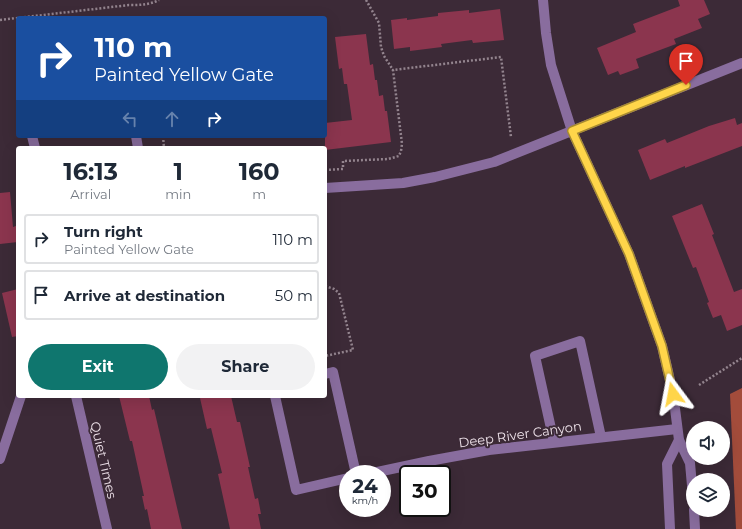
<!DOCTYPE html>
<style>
body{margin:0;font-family:Montserrat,sans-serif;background:#f2f2f3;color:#1f2937;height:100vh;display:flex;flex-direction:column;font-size:15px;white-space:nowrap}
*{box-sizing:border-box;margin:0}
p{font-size:13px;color:#747a83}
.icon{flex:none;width:22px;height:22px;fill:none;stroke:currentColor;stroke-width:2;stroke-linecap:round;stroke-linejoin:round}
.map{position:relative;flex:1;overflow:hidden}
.details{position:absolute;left:16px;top:146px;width:311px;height:252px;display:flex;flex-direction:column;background:#fff;border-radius:4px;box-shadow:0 4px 16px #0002}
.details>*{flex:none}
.guide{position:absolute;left:16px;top:16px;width:311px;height:122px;border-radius:4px;box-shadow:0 4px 16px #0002;background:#1a4fa0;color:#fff;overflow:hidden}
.buttons{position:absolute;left:686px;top:421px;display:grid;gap:8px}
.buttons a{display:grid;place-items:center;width:44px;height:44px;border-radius:50%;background:#fff;box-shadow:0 4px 16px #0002;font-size:20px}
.speed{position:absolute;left:339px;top:465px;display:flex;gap:8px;font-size:20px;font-weight:700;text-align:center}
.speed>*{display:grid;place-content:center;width:52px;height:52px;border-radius:50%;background:#fff;box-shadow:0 4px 16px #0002;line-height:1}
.speed small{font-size:10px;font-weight:400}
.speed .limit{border:2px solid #111;border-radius:6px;background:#fff;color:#111}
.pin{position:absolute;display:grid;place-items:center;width:34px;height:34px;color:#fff;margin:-41px -17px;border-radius:50% 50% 50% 0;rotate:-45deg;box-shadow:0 0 4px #0007}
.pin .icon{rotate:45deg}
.me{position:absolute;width:44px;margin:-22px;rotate:347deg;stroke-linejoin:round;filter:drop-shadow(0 0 3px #0008)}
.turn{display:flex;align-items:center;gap:14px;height:84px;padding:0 12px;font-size:18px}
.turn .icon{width:52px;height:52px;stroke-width:2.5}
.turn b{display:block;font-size:28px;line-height:34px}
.lanes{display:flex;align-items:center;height:38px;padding:0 12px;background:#0003;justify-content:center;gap:20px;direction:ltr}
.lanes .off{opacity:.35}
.eta{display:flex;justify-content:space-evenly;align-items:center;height:68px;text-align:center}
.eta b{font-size:24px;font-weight:700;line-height:28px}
.cta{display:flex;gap:8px;margin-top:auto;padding:8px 12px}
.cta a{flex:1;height:46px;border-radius:24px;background:#0f766e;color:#fff;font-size:16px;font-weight:700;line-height:46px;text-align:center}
.cta a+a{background:#f2f2f3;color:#1f2937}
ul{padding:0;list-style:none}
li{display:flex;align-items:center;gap:12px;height:50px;margin:0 8px 6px;padding:0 4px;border:2px solid #e0e1e3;border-radius:4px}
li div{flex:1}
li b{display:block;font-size:15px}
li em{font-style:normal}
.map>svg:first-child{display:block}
.forest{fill:#a34c3b}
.building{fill:#8b354e}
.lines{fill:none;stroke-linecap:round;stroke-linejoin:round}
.path{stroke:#93848e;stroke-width:2.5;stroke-dasharray:2 2;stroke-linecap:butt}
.minor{stroke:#896d9e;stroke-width:10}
.route-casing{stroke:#a68a30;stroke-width:10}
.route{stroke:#ffd54a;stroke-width:7}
.labels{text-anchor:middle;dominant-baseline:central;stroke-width:4;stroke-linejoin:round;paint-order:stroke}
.street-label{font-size:13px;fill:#ede1e9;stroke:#3c2a37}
</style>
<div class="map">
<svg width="742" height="529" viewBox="0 0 742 529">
<rect width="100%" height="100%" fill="#3c2a37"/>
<polygon class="forest" points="742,388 742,529 736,529 730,394"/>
<g class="building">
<polygon points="678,0 704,0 710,14 698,19 702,28 674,39 676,44 636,59 639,68 620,75 618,71 608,75 597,48 636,32 633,24 680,6"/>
<polygon points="500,9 504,40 473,43 472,40 441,44 442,47 410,51 410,47 394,49 391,20 407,18 407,20 422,18 438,16 438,13 469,10 469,13"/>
<polygon points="366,34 370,65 373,64 375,80 377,80 379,96 383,95 385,111 387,111 391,142 325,150 325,123 352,120 347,84 344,84 342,68 339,69 335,37"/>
<polygon points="735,118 737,125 742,123 742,146 685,168 685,166 650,180 638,150 665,139 667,143 709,126"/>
<polygon points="10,192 13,227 16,226 18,242 0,244 0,193"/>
<polygon points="702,204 714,234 712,235 734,292 742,289 742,325 727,331 721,315 713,318 707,303 709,302 696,267 693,268 672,216"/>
<polygon points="18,289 18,336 12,337 2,293"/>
<polygon points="119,396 149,396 152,410 154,409 182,529 151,529 147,509 145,510 142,496 144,496 132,441 130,441"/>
<polygon points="208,396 231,396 237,422 240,422 250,467 248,467 255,499 258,498 261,514 258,514 261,529 230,529 218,474 222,473 211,428 207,429 200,398"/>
</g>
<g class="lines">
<g class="path">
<polyline points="366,0 379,23 381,47 384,56 393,70"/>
<path d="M0 20 129 5C140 5 149 5 159 0"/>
<polyline points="163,136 164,148"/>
<polyline points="325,170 343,169 343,161 388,159 399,156 401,151 402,144 393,70 501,57 511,137"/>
<polyline points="325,286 334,289 339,293 353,350 325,356"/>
<polyline points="699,385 742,358"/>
</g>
<g class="minor">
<polyline points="543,0 546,33 551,65 572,131 629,254 662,346 673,393 679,440 690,463 693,497"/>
<polyline points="32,136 35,148"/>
<polyline points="136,136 138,148"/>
<polyline points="325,188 403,183 435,177 494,162 742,63"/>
<polyline points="325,374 333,372 356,474"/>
<polyline points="76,396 107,529"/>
<polyline points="275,396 296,490 348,478"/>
<polyline points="554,442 535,356 580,341 601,437"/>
<polyline points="0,459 21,396"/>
<polyline points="368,474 429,461 489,450 677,429"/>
<polyline points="694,510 695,529"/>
<polyline points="670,529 667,464 679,440"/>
</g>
</g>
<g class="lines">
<defs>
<polyline id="route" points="673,394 662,346 629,254 572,131 686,85"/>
</defs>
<use href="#route" class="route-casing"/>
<use href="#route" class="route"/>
</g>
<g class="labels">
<g class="street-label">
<text transform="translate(520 434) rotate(-8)">Deep River Canyon</text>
<text transform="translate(104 460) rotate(77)">Quiet Times</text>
</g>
</g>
</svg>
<div class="buttons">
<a><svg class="icon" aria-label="sound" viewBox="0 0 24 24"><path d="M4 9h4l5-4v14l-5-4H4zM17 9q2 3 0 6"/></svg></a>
<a><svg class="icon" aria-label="layers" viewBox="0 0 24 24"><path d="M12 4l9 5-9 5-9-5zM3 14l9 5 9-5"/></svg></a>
</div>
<div class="speed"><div>24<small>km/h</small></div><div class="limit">30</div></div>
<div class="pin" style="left:686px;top:85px;background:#d93025"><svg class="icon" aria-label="arrive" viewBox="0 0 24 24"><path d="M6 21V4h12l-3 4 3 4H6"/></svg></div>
<svg class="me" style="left:673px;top:394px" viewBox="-20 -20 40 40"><path d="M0-17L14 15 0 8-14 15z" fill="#ffd54a" stroke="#fff" stroke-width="4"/></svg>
<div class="guide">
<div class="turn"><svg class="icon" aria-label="right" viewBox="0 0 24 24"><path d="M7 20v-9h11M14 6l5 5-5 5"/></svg><div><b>110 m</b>Painted Yellow Gate</div></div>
<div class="lanes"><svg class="icon off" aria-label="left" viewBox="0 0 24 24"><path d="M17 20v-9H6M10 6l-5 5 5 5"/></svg><svg class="icon off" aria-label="ahead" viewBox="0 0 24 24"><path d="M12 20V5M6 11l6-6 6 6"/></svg><svg class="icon" aria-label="right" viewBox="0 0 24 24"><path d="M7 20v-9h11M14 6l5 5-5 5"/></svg></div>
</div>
<section class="details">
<div class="eta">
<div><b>16:13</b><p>Arrival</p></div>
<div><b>1</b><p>min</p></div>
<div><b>160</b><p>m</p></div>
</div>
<ul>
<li><svg class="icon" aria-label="right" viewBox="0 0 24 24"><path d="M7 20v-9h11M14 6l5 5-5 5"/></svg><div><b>Turn right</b><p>Painted Yellow Gate</p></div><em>110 m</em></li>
<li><svg class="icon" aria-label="arrive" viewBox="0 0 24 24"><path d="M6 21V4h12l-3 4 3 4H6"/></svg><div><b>Arrive at destination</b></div><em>50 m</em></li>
</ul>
<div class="cta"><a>Exit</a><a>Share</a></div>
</section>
</div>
